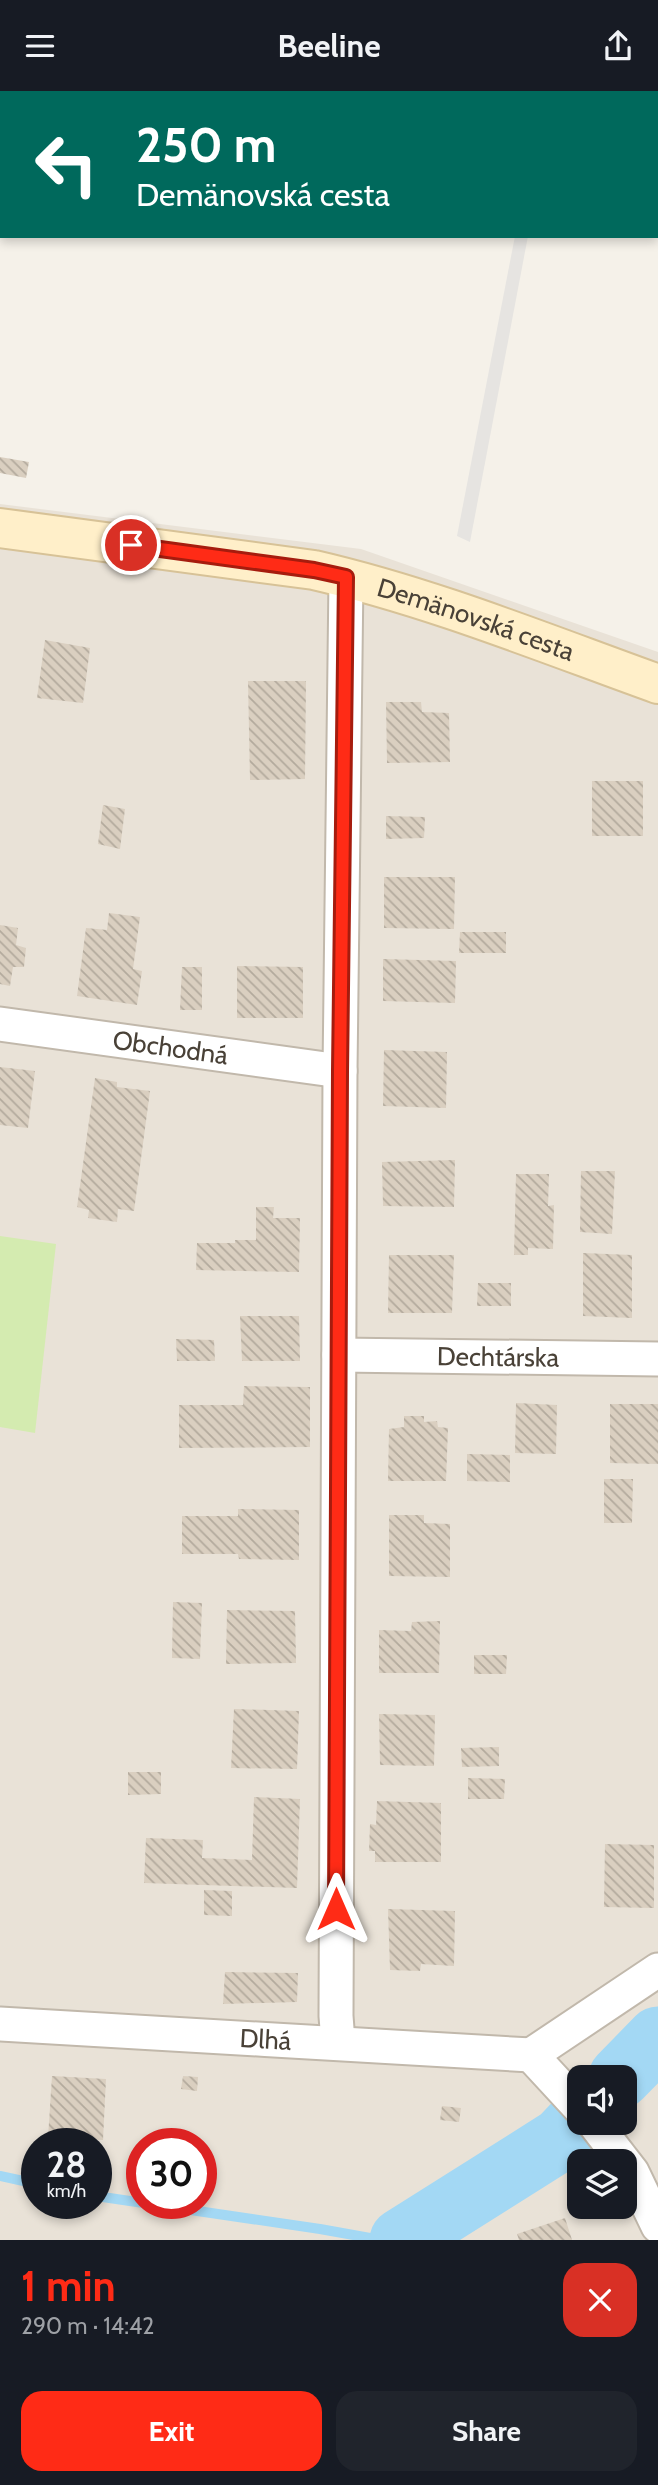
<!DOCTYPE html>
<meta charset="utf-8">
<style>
body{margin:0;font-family:Cabin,sans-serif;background:#20242c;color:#f1f3f6;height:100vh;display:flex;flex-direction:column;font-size:26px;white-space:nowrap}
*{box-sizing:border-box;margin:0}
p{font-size:23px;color:#9ea1a6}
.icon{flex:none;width:38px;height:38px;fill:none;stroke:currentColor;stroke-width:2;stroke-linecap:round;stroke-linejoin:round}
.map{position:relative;height:2149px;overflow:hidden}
.details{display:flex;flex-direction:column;background:#171b24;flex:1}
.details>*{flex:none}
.hud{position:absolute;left:0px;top:0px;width:658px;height:147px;box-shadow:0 4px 10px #0003;background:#00695c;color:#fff;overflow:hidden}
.fabs{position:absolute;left:567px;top:1974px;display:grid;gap:14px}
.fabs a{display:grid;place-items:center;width:70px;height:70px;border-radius:14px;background:#171b24;box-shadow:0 4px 10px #0003;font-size:35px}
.speed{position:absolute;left:21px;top:2037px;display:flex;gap:14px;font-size:35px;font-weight:700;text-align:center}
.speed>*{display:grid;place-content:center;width:91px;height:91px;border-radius:50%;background:#171b24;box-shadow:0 4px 10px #0003;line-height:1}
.speed small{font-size:18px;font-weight:400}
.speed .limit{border:10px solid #d22;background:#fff;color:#111}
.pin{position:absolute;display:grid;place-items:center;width:60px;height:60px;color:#fff;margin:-30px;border:4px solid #fff;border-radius:50%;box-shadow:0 2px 7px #0007}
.me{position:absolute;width:77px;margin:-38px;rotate:0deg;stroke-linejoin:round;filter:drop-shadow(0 0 5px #0008)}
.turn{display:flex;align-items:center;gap:24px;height:147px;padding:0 21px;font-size:32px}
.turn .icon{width:91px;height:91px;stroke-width:2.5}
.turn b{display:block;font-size:49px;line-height:60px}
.round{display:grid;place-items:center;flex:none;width:74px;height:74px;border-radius:21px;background:#20242c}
.overview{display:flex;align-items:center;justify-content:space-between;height:119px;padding:0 21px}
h1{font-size:42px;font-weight:700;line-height:52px;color:#ff2b16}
.primary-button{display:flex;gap:14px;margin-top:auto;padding:14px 21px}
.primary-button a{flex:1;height:80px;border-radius:21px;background:#ff2b16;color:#fff;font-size:28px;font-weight:700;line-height:80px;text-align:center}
.primary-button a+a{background:#20242c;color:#f1f3f6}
header{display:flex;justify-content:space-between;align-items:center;height:91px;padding:0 21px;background:#171b24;font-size:32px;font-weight:700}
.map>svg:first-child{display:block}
.residential{fill:#e9e2d7;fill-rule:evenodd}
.cemetery{fill:url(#cemetery-stones)}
.pitch{fill:#d4ebb0}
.parking{fill:#e6e4e1}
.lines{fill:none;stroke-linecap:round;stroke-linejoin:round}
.stream{stroke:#a3d8f4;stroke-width:10}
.river{stroke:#a3d8f4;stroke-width:63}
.building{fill:url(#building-back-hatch)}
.minor-casing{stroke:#c1b8ab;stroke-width:37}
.secondary-casing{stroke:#d7c297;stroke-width:42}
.minor{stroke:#fff;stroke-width:33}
.secondary{stroke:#ffefc9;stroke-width:38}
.route-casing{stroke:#a61c0e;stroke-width:18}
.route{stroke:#ff2b16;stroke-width:12}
.labels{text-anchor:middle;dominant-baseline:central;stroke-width:5;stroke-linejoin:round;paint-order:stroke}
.street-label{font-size:26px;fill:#494137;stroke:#fff}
</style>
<header><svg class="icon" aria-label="menu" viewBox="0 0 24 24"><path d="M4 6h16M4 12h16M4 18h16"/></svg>Beeline<svg class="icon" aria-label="share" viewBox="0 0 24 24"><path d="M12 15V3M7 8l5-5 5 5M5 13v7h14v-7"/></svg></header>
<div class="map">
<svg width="658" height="2149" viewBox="0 0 658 2149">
<defs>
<pattern id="cemetery-stones" width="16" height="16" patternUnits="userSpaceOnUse" patternTransform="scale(1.75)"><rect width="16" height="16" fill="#d4ebb0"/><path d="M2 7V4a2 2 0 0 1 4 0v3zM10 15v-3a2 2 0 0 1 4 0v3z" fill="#b8cb98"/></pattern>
<pattern id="building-back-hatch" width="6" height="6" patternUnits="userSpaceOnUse" patternTransform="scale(1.75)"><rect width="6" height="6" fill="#dacfc0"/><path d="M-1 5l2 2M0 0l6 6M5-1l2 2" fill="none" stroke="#b3aa9d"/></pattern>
</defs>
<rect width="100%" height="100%" fill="#f5f1e9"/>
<path class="residential" d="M0 413 361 458 658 561V2149H0ZM579 1986H625V2032H579ZM37 2053H96V2112H37ZM142 2053H201V2112H142ZM579 2070H625V2116H579Z"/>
<polygon class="cemetery" points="400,0 658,0 658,95 656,2 399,2"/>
<polygon class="pitch" points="0,1145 56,1153 35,1342 0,1336"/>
<polygon class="parking" points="515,145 528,145 470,451 457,445"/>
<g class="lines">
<g class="stream">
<polyline points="0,2085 37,2093"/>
<polyline points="96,2105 320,2138 381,2149"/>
</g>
<g class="river">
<polyline points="620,1986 658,1947"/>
<polyline points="401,2149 561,2048 579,2029"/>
</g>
</g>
<g class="building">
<polygon points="0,366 29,371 26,387 0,382"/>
<polygon points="45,549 90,557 83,612 37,607"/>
<polygon points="248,590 306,590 305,688 250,689"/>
<polygon points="386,611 421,611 422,621 449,622 450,671 387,672"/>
<rect x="592" y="690" width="51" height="55"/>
<polygon points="103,714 125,718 120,758 98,753"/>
<polygon points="386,725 425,726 424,747 386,748"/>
<polygon points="384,786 455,786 454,838 384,837"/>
<polygon points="109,822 140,826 133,878 142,880 137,914 77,905 86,837 107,839"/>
<polygon points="0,834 18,837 16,854 26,857 24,876 13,876 10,895 0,893"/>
<polygon points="460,841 506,841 506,862 459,862"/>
<polygon points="383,868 456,870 455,912 383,910"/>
<polygon points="237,875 303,876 303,927 237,927"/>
<polygon points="182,876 202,876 202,919 180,919"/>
<polygon points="384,959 447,961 446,1017 383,1015"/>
<polygon points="0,976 35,980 28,1037 0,1034"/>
<polygon points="95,987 117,991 117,996 150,1000 134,1120 118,1118 117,1131 88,1127 89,1119 77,1116"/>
<polygon points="455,1069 454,1116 383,1115 382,1071"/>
<polygon points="581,1080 615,1080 612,1143 580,1141"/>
<polygon points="516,1083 549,1083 548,1115 554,1114 553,1158 528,1157 528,1164 514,1164"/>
<polygon points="256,1116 274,1116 273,1127 300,1127 299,1181 196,1179 197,1152 235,1152 235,1149 256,1149"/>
<polygon points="583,1162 632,1164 632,1227 583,1225"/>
<polygon points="389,1164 454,1164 452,1222 388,1222"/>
<polygon points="478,1192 511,1192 511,1215 477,1215"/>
<polygon points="240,1225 299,1225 300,1270 242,1270"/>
<polygon points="176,1248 214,1249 215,1270 177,1270"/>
<polygon points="244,1295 310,1296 310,1356 179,1357 179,1314 243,1314"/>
<polygon points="516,1312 557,1314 556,1363 515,1362"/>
<polygon points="610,1313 658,1313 658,1373 610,1372"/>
<polygon points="404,1325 424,1325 424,1331 437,1330 438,1336 448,1337 446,1390 388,1390 389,1338 404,1336"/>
<polygon points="467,1363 510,1364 510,1391 467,1390"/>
<polygon points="604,1388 633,1388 632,1432 604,1432"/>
<polygon points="238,1418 299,1419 299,1469 239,1468 238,1463 182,1463 182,1425 238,1425"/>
<polygon points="389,1424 424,1424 424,1432 450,1433 450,1486 389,1485"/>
<polygon points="173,1511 202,1512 200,1568 172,1567"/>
<polygon points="227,1519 295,1520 296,1572 226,1573"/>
<polygon points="440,1530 439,1582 379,1582 379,1539 411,1540 412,1531"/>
<polygon points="474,1564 507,1564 506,1583 474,1583"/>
<polygon points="234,1618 299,1620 297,1678 231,1677"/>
<polygon points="379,1623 435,1624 434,1675 380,1674"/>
<polygon points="499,1656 499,1675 462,1676 461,1657"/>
<polygon points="128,1681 161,1681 161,1703 128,1704"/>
<polygon points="468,1687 505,1688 504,1708 468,1708"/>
<polygon points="254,1706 300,1708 297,1797 144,1792 146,1747 203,1749 202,1767 252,1769"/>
<polygon points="377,1710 441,1712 441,1771 375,1771 375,1760 369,1760 370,1733 376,1734"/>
<polygon points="605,1753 654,1754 654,1817 604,1816"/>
<polygon points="204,1799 232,1800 232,1825 204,1824"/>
<polygon points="388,1818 455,1820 454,1875 421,1873 420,1880 390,1879"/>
<polygon points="225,1881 298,1882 297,1911 223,1913"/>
<polygon points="52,1985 106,1988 103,2049 48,2047"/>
<polygon points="183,1985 198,1986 197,2000 181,1998"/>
<polygon points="442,2015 461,2017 459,2031 440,2029"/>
<polygon points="565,2127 572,2149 519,2149 517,2143"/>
</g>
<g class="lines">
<defs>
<g id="minor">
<path id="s1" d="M0 933 340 980"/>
<path id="s2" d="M339 1264 658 1268"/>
<path id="s3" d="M0 1933C177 1945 354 1952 531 1964"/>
<polyline points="338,1951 336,1925 340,980 346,486"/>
<polyline points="531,1964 658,1879"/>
<polyline points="531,1964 579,2016"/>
<polyline points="594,2032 632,2081 658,2135"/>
</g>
<g id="secondary">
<path id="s4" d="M0 437 314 479C431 506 544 552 658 593"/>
</g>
</defs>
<use href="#minor" class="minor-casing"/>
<use href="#secondary" class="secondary-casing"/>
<use href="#minor" class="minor"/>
<use href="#secondary" class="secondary"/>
</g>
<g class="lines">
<defs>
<polyline id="route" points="131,454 314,479 346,486 340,980 336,1818"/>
</defs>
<use href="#route" class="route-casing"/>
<use href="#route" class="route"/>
</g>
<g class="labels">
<g class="street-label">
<text stroke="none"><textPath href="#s4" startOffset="486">Demänovská cesta</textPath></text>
<text stroke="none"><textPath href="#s1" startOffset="172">Obchodná</textPath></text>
<text stroke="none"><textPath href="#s2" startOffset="159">Dechtárska</textPath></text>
<text stroke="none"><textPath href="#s3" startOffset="266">Dlhá</textPath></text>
</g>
</g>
</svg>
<div class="fabs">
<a><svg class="icon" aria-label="sound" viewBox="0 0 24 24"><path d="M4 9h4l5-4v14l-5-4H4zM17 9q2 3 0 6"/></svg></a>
<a><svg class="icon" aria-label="layers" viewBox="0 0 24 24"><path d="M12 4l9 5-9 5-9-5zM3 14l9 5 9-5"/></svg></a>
</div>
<div class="speed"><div>28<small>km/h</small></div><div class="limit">30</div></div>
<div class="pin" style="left:131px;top:454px;background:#d93025"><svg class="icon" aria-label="arrive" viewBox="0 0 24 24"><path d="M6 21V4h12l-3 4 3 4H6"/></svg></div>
<svg class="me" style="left:336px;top:1818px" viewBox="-20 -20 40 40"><path d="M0-17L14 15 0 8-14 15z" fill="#ff2b16" stroke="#fff" stroke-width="4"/></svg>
<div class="hud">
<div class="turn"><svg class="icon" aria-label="left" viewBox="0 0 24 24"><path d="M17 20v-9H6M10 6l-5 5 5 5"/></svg><div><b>250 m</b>Demänovská cesta</div></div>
</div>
</div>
<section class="details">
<div class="overview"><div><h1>1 min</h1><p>290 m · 14:42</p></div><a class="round" style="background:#d93025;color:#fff"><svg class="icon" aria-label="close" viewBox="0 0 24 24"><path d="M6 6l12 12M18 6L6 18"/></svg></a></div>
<div class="primary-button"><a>Exit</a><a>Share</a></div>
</section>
